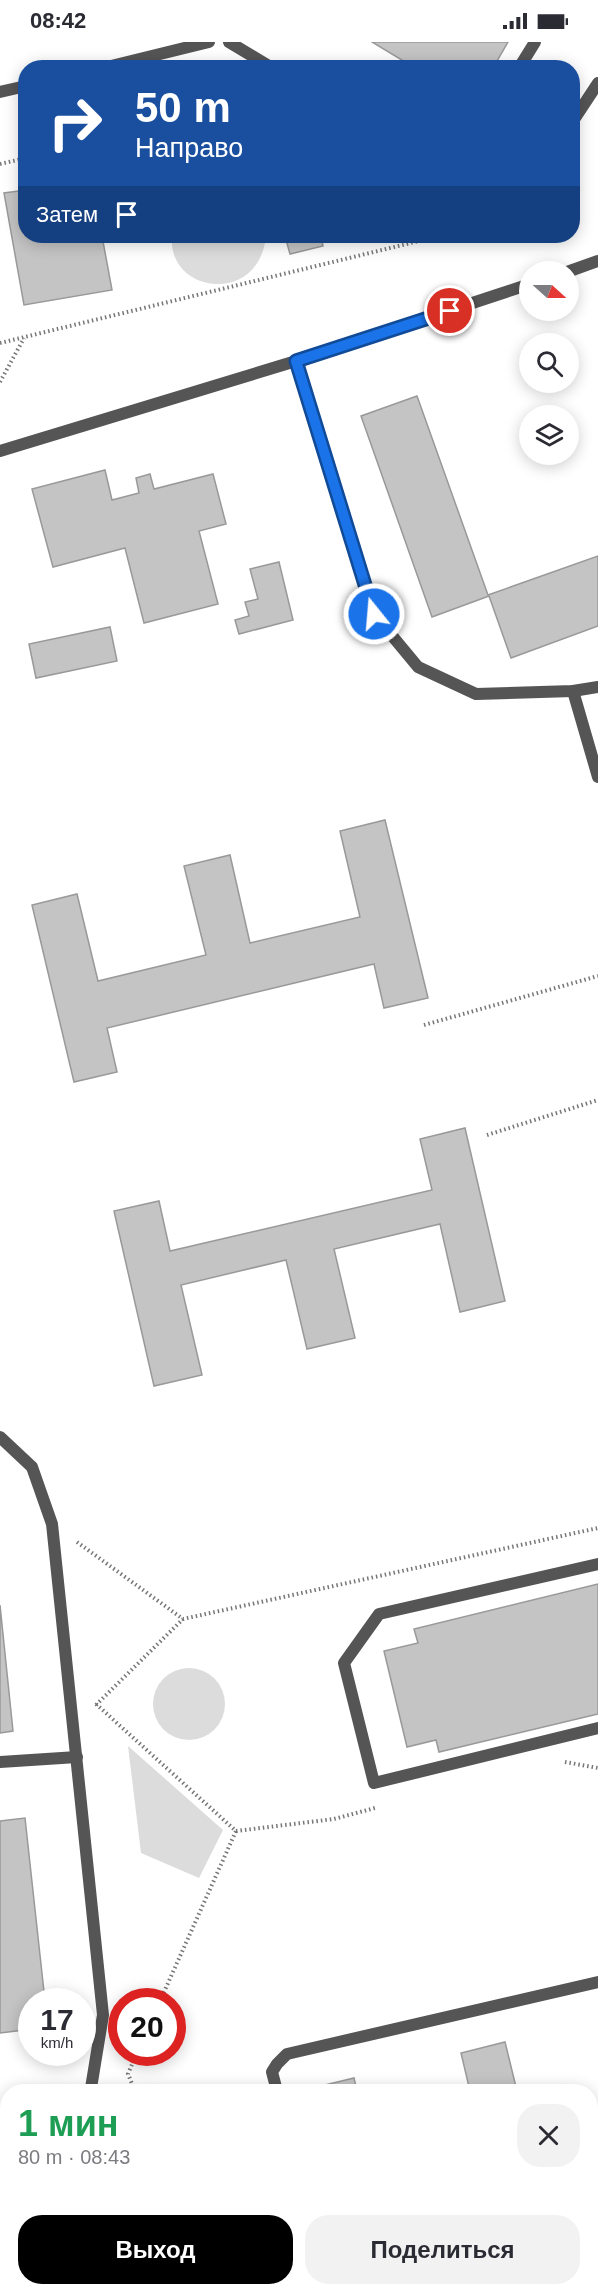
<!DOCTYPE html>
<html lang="ru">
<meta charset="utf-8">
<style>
body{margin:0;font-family:Arial,sans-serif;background:#f2f2f3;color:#2b2b33;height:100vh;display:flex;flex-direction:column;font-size:22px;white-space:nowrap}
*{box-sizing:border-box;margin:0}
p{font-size:20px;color:#7c7c81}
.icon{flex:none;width:33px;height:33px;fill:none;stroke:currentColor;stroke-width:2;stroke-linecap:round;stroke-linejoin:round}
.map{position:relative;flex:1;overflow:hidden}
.sheet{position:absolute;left:0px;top:2042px;width:598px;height:212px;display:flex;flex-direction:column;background:#fff;border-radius:24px 24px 0 0;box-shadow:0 3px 15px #0003}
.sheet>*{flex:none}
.top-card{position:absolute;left:18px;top:18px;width:562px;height:183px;border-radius:24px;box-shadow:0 3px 15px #0003;background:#1a4fa0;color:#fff;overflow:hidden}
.needle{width:39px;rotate:111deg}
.tools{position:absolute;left:519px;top:219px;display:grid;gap:12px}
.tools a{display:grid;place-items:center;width:60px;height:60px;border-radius:50%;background:#fff;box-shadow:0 3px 15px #0003;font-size:30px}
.speed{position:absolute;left:18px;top:1946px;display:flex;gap:12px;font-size:30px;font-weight:700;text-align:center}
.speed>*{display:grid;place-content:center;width:78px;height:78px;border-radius:50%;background:#fff;box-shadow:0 3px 15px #0003;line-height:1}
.speed small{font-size:15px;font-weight:400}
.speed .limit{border:9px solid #d22;background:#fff;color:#111}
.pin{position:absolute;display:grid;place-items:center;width:51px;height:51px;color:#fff;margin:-26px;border:3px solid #fff;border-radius:50%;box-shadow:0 2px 6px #0007}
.me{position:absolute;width:66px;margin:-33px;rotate:343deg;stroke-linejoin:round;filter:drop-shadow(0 0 4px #0008)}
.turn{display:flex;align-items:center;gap:21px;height:126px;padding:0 18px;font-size:27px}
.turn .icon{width:78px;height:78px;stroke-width:2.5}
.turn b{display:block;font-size:42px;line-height:51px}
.then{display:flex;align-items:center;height:57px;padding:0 18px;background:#0003;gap:12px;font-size:22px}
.round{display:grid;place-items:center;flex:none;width:63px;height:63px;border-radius:24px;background:#f2f2f3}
.overview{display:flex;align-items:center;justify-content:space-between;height:102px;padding:0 18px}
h1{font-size:36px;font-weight:700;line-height:45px;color:#1e9e55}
.button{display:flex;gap:12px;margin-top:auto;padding:12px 18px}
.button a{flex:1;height:69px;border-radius:24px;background:#000;color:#fff;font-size:24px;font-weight:700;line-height:69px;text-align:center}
.button a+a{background:#f2f2f3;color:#2b2b33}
.status{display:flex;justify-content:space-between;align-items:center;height:42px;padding:0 30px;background:#fff;direction:ltr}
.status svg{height:16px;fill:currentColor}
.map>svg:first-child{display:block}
.green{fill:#dcdcdc}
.building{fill:#c4c4c4;stroke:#999;stroke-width:1.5}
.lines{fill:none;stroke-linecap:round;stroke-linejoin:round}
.path{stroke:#777;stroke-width:4;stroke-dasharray:1.5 3;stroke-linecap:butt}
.lane{stroke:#555;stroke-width:12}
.route-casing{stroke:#114b97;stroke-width:15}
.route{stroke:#1a73e8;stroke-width:10}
</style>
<div class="status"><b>08:42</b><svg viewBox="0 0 49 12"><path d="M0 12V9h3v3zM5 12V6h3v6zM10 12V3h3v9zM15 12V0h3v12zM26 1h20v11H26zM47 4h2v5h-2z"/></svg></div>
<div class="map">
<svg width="598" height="2252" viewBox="0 0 598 2252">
<rect width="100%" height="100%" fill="#fff"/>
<g class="green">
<path d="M172 194H266C259 264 167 252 172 194Z"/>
<circle cx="189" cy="1662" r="36"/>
<polygon points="128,1704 223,1788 199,1836 141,1811"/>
</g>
<g class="building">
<polygon points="372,0 508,0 493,26 415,26"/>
<polygon points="26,148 26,194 102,194 112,248 24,263 4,151"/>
<polygon points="285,194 321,194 323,204 290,212"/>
<polygon points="417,354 488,553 598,514 598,584 511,616 489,554 432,575 361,374"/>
<polygon points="105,428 112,458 139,451 136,436 150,432 154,447 213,432 226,482 199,489 218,562 144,581 125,506 53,525 32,447"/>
<polygon points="279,520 293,578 239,592 235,578 249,574 245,560 258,557 250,527"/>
<polygon points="110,585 117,619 36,636 29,602"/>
<polygon points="385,778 428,956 384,966 374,922 107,986 117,1030 74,1040 32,863 77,852 98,939 206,913 184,824 230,813 250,901 360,875 340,789"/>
<polygon points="465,1086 505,1259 460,1270 440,1182 334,1207 355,1296 307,1307 286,1218 181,1243 202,1333 154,1344 114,1169 159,1159 170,1209 432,1148 420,1097"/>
<polygon points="598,1542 598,1672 439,1710 436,1698 407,1705 384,1609 418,1601 414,1587"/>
<polygon points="0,1563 13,1689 0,1691"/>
<polygon points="25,1776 45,1959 32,1959 32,1987 0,1991 0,1779"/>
<polygon points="505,2000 517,2049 470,2049 461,2011"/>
<polygon points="354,2036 357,2049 308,2049 308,2047"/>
<polygon points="598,2071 598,2121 591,2123 591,2073"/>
</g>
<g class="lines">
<g class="path">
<polyline points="0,122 26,116"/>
<polyline points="414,194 422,198"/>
<polyline points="0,301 423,198 430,194"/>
<polyline points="0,340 24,296"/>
<polyline points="424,983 598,934"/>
<polyline points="487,1093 598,1058"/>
<polyline points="77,1500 183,1577 598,1486"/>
<polyline points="96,1662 236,1789 334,1777 375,1766"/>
<polyline points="96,1663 183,1577"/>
<polyline points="565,1720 598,1726"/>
<polyline points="160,1959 236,1789"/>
<polyline points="135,2049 128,2032 137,2010"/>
<polyline points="213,2246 216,2252"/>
</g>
<g class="lane">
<polyline points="229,0 272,26"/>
<polyline points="103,26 209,0"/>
<polyline points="519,26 535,0"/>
<polyline points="0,50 26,44"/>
<polyline points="573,79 598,41"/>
<polyline points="567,230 598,219"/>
<polyline points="296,319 374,572 418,625 476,652 573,649 598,645"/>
<polyline points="0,409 296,319 530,242"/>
<polyline points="573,649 598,735"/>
<polyline points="0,1395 32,1425 52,1482 103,1973 91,2046 88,2049"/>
<polyline points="598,1522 379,1572 344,1621 374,1741 598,1686"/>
<polyline points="0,1720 77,1715"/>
<polyline points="277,2049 272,2030 277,2022 287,2012 598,1940"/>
<polyline points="0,2128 8,2124"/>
<polyline points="591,2134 598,2132"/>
<polyline points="261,2252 284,2246"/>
<polyline points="445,2252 456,2249 458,2252"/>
</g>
</g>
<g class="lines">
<defs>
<polyline id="route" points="374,572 296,319 450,269"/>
</defs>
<use href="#route" class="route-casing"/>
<use href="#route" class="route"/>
</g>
</svg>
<div class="tools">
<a><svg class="needle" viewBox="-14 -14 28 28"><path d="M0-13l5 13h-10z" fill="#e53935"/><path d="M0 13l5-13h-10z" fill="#7c7c81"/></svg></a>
<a><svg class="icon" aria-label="search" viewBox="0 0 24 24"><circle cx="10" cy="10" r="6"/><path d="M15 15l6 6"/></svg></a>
<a><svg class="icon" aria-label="layers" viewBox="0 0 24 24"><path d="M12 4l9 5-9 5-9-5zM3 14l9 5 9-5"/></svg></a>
</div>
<div class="speed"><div>17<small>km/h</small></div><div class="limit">20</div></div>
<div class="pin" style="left:450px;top:269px;background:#d93025"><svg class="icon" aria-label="arrive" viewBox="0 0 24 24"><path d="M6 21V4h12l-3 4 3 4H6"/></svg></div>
<svg class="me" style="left:374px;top:572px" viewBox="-20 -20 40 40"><circle r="17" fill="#1a73e8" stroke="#fff" stroke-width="3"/><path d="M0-11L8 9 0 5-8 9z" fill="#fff"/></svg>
<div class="top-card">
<div class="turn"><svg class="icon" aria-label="right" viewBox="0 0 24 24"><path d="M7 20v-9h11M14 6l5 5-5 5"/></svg><div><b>50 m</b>Направо</div></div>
<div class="then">Затем<svg class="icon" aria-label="arrive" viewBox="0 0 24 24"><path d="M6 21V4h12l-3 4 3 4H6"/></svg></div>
</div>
<section class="sheet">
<div class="overview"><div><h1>1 мин</h1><p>80 m · 08:43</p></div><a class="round"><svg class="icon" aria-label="close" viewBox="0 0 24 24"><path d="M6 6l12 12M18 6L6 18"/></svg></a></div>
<div class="button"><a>Выход</a><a>Поделиться</a></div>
</section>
</div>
